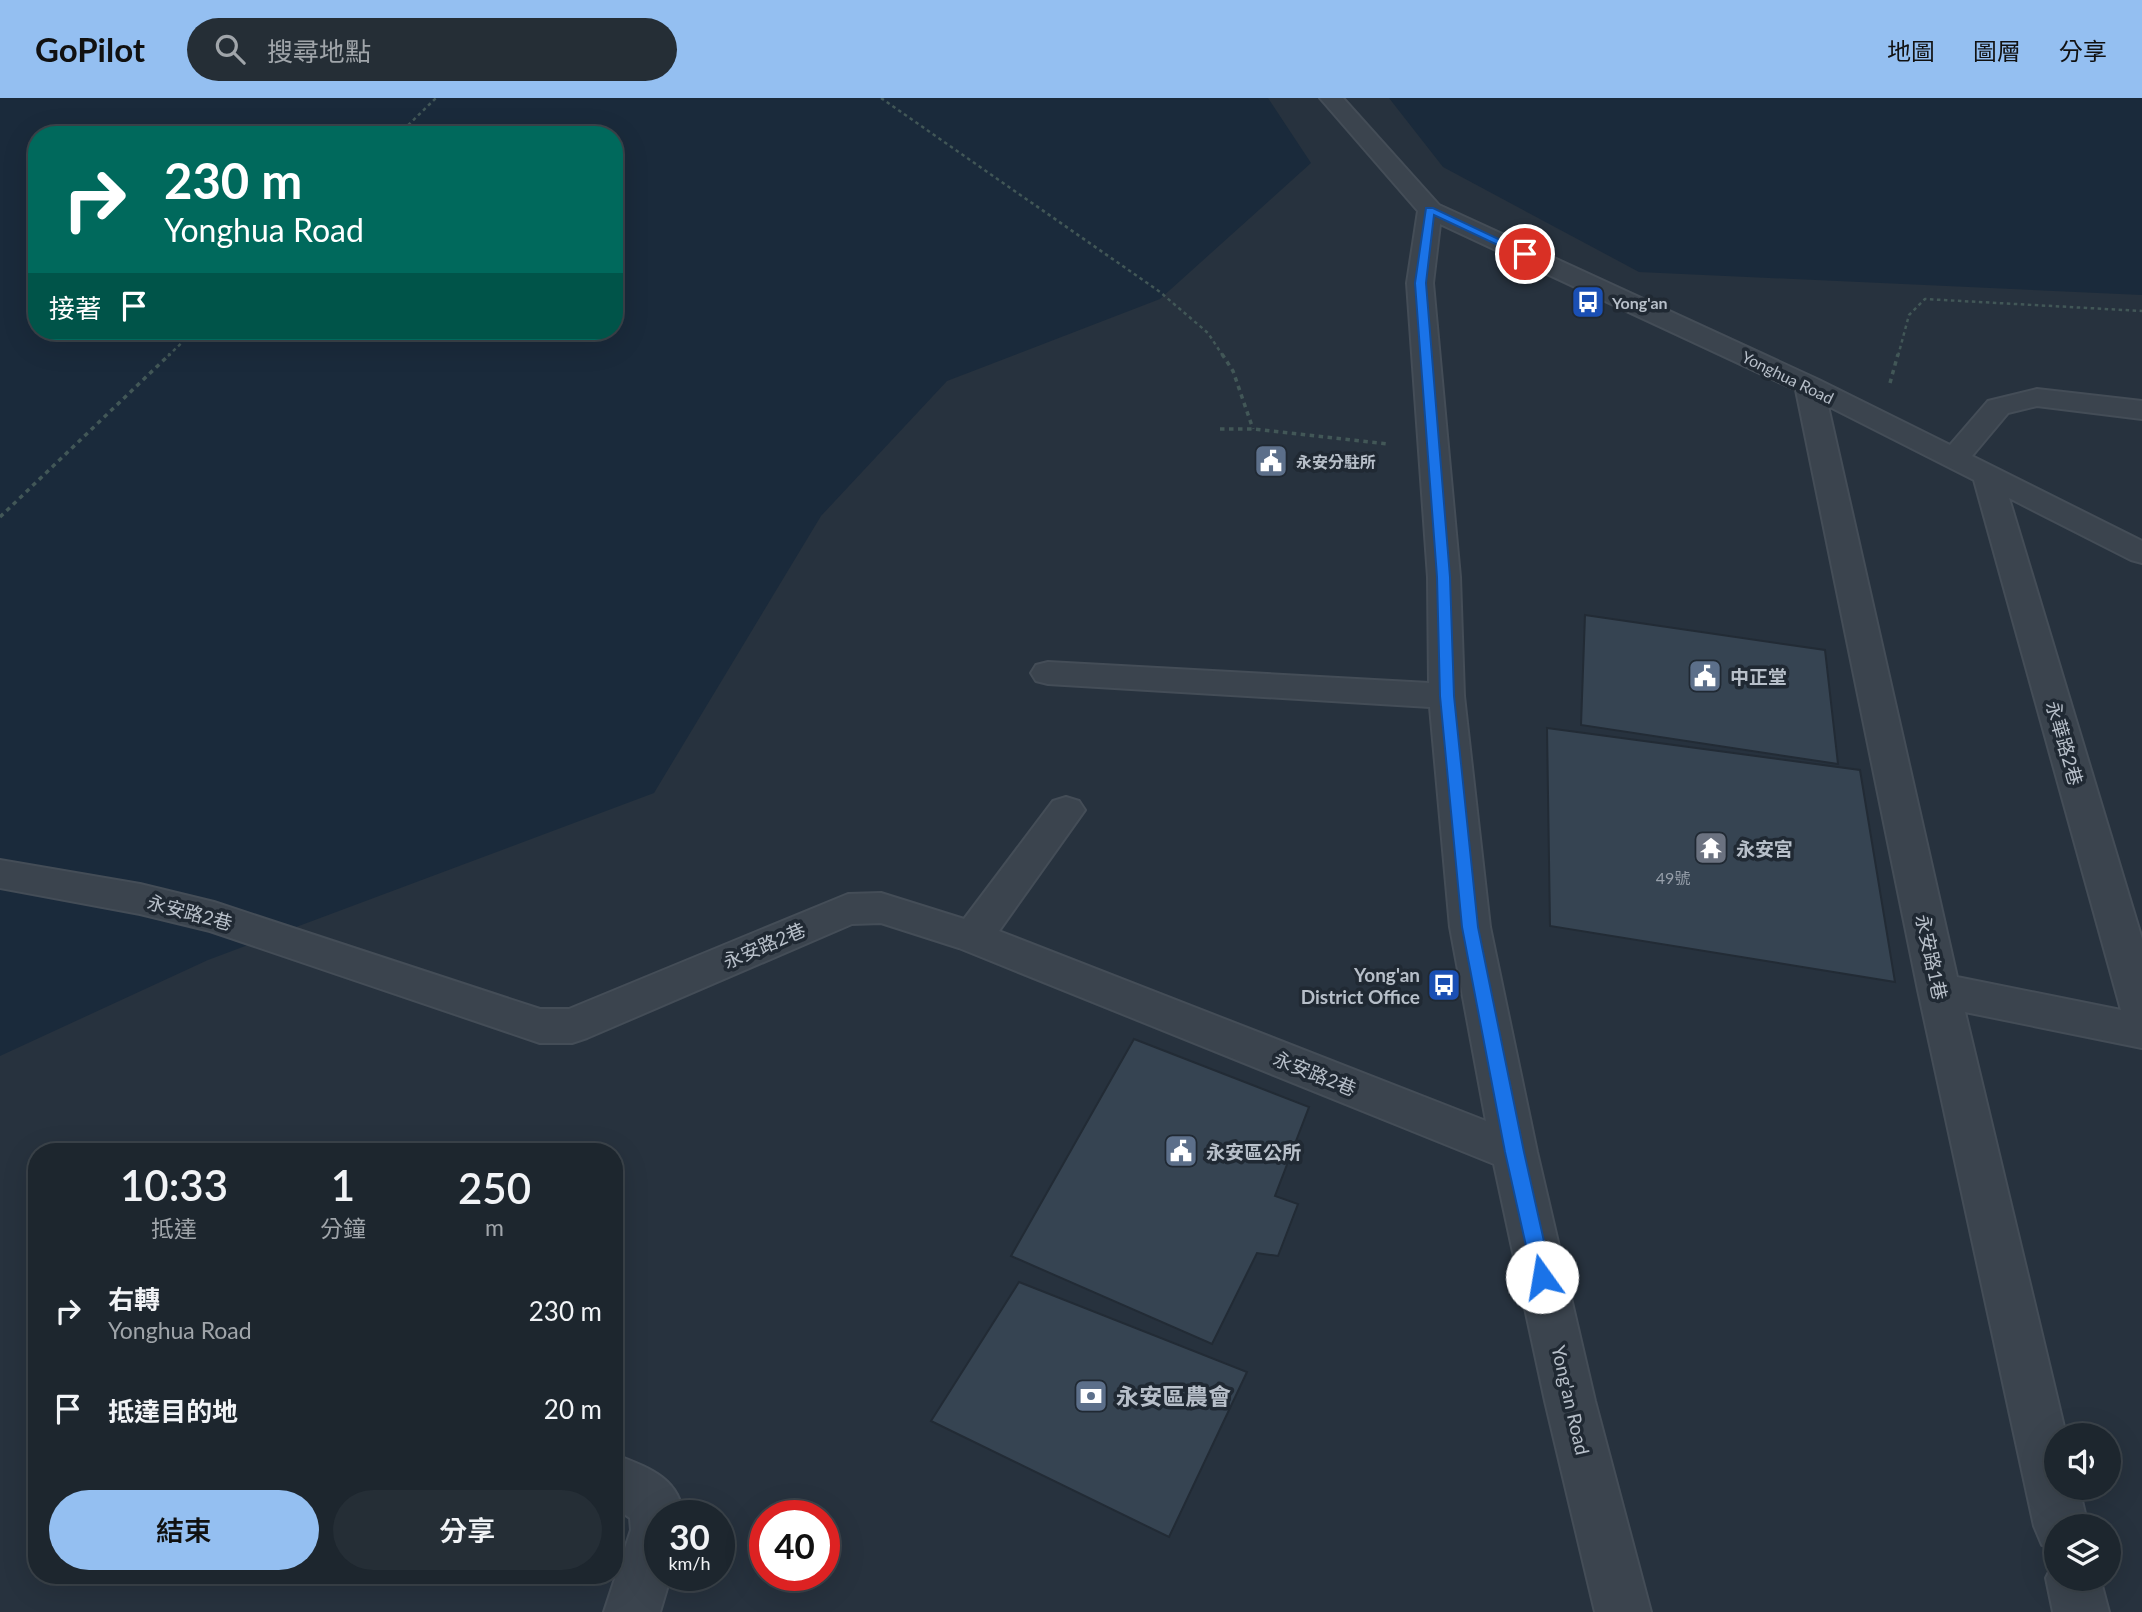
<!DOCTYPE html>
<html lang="zh-TW">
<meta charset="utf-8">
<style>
body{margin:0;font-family:Lato,"Noto Sans TC",sans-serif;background:#252e36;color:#f1f3f6;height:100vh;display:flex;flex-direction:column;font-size:26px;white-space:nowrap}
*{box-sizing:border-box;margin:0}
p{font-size:23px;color:#a0a5aa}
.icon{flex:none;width:38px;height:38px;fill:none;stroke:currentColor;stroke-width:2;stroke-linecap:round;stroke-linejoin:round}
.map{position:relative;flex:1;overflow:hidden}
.sheet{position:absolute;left:28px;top:1045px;width:595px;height:441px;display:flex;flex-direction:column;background:#1d262e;border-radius:28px;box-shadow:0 7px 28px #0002,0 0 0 2px #3b434a}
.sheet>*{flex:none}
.guide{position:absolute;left:28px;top:28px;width:595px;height:214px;border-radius:28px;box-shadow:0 7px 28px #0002,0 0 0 2px #3b434a;background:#00695c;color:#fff;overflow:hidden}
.buttons{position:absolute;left:2044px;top:1325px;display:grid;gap:14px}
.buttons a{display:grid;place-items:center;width:77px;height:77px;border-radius:50%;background:#1d262e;box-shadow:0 7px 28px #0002,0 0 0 2px #3b434a;font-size:35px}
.speed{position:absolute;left:644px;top:1402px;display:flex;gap:14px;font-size:35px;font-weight:700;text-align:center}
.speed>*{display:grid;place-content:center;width:91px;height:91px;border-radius:50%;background:#1d262e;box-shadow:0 7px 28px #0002,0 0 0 2px #3b434a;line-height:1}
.speed small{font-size:18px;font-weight:400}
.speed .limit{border:10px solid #d22;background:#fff;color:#111}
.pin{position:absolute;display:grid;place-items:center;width:60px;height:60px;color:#fff;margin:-30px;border:4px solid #fff;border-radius:50%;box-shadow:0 2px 7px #0007}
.me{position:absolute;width:77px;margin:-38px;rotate:347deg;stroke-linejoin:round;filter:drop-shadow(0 0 5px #0008)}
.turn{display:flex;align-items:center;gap:24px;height:147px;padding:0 21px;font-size:32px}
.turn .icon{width:91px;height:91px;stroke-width:2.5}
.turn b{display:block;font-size:49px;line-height:60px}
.then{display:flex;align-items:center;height:66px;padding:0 21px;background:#0003;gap:14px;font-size:26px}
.eta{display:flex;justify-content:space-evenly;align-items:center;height:119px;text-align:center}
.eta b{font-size:42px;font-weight:600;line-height:49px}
.cta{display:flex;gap:14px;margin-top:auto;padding:14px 21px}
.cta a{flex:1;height:80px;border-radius:42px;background:#94bff1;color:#111;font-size:28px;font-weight:600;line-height:80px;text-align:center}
.cta a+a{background:#252e36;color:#f1f3f6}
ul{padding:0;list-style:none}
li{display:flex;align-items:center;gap:21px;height:98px;padding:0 21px}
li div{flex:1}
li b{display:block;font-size:26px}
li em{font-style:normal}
header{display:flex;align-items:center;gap:42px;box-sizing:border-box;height:98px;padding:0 35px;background:#94bff1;color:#111}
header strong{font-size:33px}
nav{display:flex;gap:38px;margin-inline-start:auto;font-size:24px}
.search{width:490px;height:63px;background:#252e36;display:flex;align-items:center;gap:18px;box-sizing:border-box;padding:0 24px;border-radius:38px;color:#a0a5aa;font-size:26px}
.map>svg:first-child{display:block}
.water{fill:#1a2a3b;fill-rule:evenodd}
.building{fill:#364452;stroke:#222b35;stroke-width:2}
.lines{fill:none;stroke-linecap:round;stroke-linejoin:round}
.minor-casing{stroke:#444d57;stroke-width:4}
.path-far1{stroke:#425757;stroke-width:2.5;stroke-dasharray:3.5 3.5;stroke-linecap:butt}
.path{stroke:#425757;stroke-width:3.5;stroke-dasharray:4.5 4.5;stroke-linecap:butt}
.minor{fill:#3b444e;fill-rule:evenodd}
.route{fill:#1a73e8;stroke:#114b97;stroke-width:2}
.labels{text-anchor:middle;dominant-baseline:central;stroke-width:7;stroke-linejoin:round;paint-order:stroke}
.far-poi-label{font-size:16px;font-weight:bold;fill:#b7bfc9;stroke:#202933;text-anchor:start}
.far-street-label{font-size:16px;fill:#b7bfc9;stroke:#202933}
.number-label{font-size:16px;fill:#969faa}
.poi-label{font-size:19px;font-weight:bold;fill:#b7bfc9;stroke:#202933;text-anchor:start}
.street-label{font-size:19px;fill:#b7bfc9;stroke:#202933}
.near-poi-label{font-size:23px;font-weight:bold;fill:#b7bfc9;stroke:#202933;text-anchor:start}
</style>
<header>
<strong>GoPilot</strong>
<div class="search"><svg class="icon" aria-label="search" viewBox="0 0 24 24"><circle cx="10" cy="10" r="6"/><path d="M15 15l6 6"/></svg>搜尋地點</div>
<nav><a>地圖</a><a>圖層</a><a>分享</a></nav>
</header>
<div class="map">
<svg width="2142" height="1514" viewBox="0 0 2142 1514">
<rect width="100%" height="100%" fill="#27323e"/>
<g class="water">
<path d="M0 0H1268L1311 65 1160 201 947 283 821 418 654 695 208 862 0 958ZM37 37H614V233H37Z"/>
<polygon points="1389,0 2142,0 2142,197 1639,174 1443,69"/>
</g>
<g class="building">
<polygon points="1585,517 1825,552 1838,666 1581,627"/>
<polygon points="1547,630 1860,672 1895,884 1550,828"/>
<polygon points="1134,941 1309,1009 1275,1098 1298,1106 1278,1158 1257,1155 1212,1246 1011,1158"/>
<polygon points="1019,1184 1247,1274 1169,1439 931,1323"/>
</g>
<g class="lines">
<defs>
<g id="minor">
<path d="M1320 0H1343L1439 107 1819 282 1950 347 1988 303 2037 291 2142 303V321L2037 308 2008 315 1972 358 2142 443V465L2131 462 2009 400 2142 841V950L1965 914 2066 1337H2056V1390H2079L2088 1428H2056V1453L2042 1447 2034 1428 1918 892 1796 292 1440 126 1433 185 1460 479 1464 598 1490 829 1537 1054 1595 1303 1651 1514H1595L1545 1303 1494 1066 959 850 881 825 852 826 587 940 572 945H540L210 833 140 816 0 790V762L140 786 214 804 540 911H569L848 796 881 795 964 821 1053 703 1066 699 1079 703 1085 712 999 833 1486 1023 1450 829 1430 609 1048 586 1036 583 1031 575 1036 567 1048 564 1429 585 1428 479 1407 185 1418 113ZM1828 308 1974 382 2121 912 1957 879Z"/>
<path d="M614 1356C646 1369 680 1379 683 1418H660V1477H671L660 1514H604L631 1432 630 1420 614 1409Z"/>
<polygon points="2056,1460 2056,1480 2100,1480 2109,1514 2053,1514 2046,1480"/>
</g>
</defs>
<use href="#minor" class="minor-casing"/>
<g class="path-far1">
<polyline points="881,0 1160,194 1208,235 1223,258"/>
<polyline points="398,37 436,0"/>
<polyline points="168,258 194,233"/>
<polyline points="1898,258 1909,217 1925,201 2142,213"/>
</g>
<g class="path">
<polyline points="1222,256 1233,273 1253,331"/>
<polyline points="1890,285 1898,256"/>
<polyline points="1220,331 1253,331 1388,346"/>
<polyline points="0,419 170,256"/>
</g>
<use href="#minor" class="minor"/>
</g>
<polygon class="route" points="1426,110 1433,110 1530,156 1521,158 1434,117 1426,185 1450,479 1454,598 1478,829 1524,1054 1552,1179 1549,1185 1542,1188 1535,1185 1533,1179 1505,1054 1462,829 1440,598 1437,479 1415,185"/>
<defs>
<symbol id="bus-square" viewBox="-11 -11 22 22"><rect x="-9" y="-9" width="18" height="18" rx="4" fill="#1a4fb4" stroke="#202933"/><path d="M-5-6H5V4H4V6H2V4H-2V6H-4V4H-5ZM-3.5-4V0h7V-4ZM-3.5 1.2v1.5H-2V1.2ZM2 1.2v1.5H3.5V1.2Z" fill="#fff"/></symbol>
<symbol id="civic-square" viewBox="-11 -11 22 22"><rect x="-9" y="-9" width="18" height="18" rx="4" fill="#5c6f8a" stroke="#202933"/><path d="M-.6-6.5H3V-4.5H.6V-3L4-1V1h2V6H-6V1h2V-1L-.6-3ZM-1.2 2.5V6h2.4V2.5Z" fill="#fff"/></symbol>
<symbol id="temple-square" viewBox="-11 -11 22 22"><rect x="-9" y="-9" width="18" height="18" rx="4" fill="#6b7280" stroke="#202933"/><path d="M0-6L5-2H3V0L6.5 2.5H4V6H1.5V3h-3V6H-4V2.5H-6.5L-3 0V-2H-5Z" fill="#fff"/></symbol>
<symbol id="bank-square" viewBox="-11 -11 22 22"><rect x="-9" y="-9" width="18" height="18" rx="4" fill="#5c6f8a" stroke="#202933"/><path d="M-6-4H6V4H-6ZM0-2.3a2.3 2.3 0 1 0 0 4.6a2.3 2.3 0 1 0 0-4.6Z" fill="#fff"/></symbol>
</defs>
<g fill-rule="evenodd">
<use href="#bus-square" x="1569" y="185" width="38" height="38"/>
<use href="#civic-square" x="1252" y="344" width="38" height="38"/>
<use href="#civic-square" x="1686" y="559" width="38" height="38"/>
<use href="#temple-square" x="1692" y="731" width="38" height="38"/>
<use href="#bus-square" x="1425" y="868" width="38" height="38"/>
<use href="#civic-square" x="1162" y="1034" width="38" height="38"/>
<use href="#bank-square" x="1072" y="1279" width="38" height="38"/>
</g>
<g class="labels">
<g class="far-poi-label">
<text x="1612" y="204">Yong'an</text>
<text x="1296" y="363">永安分駐所</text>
</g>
<g class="far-street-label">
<text transform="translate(1788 279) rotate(26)">Yonghua Road</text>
</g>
<g class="number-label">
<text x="1673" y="779">49號</text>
</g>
<g class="poi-label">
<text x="1730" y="578">中正堂</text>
<text x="1736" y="750">永安宮</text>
<text x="1420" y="876" text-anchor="end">Yong'an<tspan x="1420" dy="22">District Office</tspan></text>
<text x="1206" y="1053">永安區公所</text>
</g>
<g class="street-label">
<text transform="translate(2065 645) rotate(74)">永華路2巷</text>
<text transform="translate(190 814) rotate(15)">永安路2巷</text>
<text transform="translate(764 847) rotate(-23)">永安路2巷</text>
<text transform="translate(1932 859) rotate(78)">永安路1巷</text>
<text transform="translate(1315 975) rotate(22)">永安路2巷</text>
<text transform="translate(1571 1302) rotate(77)">Yong'an Road</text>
</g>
<g class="near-poi-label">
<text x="1116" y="1298">永安區農會</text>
</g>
</g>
</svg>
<div class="buttons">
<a><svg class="icon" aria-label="sound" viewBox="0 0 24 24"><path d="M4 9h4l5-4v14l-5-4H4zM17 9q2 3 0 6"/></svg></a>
<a><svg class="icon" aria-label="layers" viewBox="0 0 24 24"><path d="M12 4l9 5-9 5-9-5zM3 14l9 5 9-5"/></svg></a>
</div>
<div class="speed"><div>30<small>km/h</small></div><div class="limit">40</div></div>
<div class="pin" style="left:1525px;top:156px;background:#d93025"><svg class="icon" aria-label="arrive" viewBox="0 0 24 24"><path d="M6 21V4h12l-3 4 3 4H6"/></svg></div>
<svg class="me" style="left:1542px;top:1179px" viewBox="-20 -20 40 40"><circle r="19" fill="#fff"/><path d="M0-13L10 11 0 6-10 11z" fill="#1a73e8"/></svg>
<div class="guide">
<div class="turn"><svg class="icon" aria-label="right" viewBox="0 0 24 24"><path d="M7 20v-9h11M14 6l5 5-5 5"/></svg><div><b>230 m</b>Yonghua Road</div></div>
<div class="then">接著<svg class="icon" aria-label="arrive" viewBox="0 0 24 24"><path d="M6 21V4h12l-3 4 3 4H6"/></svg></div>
</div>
<section class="sheet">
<div class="eta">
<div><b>10:33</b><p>抵達</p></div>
<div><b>1</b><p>分鐘</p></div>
<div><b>250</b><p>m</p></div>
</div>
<ul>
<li><svg class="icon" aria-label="right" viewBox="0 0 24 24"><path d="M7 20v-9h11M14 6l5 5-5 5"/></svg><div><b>右轉</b><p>Yonghua Road</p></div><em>230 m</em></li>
<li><svg class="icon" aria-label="arrive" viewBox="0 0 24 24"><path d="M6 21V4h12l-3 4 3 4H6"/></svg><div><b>抵達目的地</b></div><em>20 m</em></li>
</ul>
<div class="cta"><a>結束</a><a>分享</a></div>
</section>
</div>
